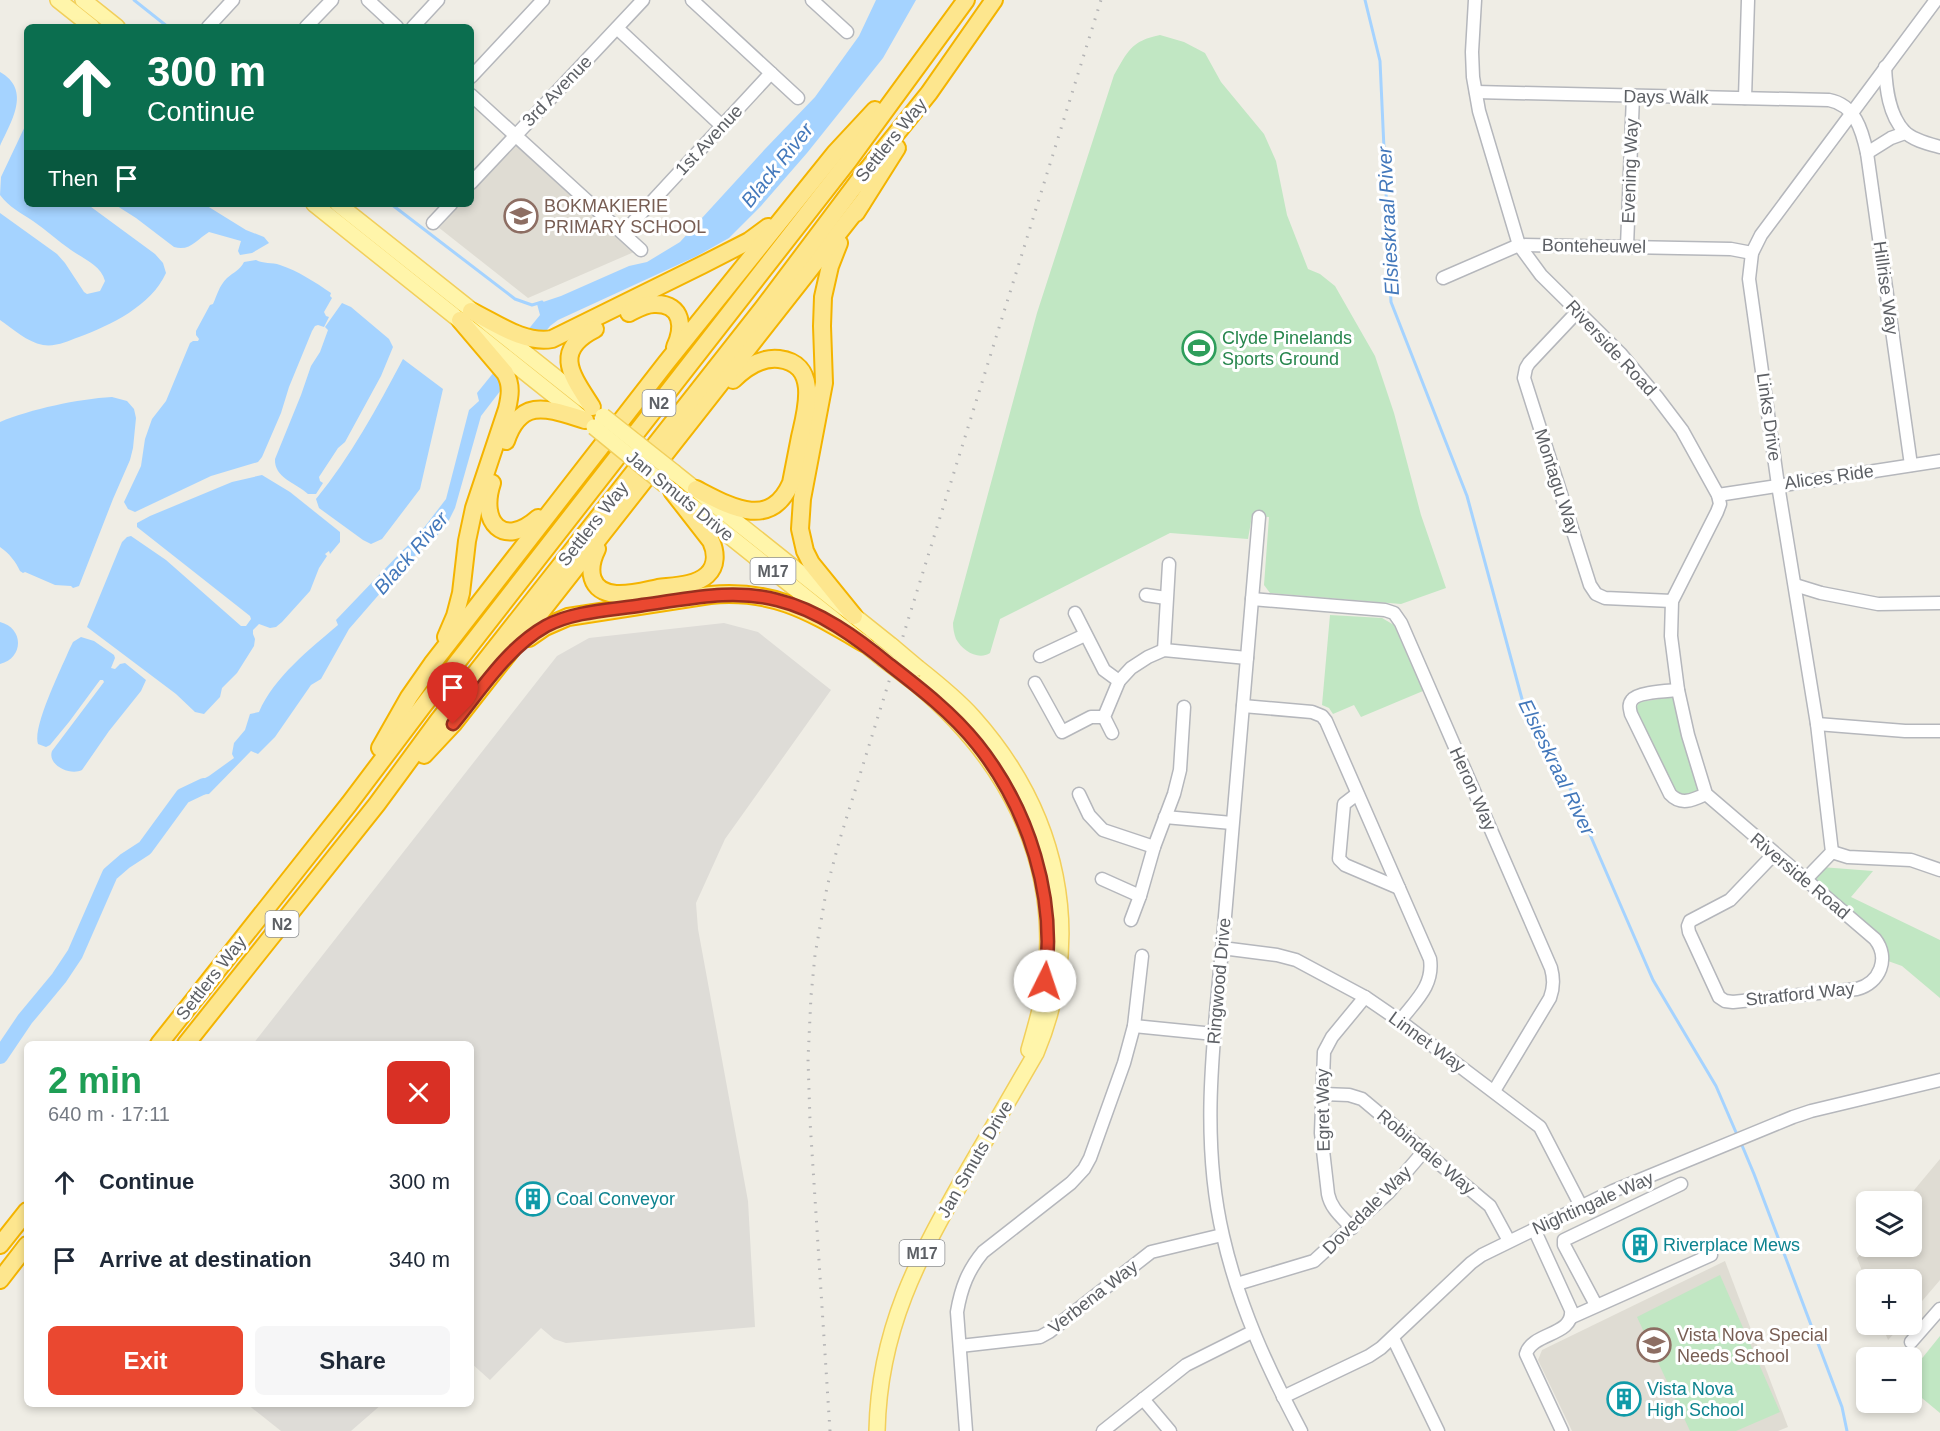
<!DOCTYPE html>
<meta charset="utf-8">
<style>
body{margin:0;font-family:Arial,sans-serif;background:#f6f6f7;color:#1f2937;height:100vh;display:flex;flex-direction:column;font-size:22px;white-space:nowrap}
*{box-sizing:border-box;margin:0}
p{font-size:20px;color:#747a83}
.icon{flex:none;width:33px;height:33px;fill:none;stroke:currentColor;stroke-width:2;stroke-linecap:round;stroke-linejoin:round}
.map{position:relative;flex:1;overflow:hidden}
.drawer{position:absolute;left:24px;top:1041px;width:450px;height:366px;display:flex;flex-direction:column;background:#fff;border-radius:9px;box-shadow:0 3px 9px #0003}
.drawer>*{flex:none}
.guide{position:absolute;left:24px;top:24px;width:450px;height:183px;border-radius:9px;box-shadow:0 3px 9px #0003;background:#0b6e4f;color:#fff;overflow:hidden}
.tools{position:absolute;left:1856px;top:1191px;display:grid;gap:12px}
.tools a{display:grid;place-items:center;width:66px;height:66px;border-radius:9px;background:#fff;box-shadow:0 3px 9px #0003;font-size:30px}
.pin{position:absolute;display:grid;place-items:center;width:51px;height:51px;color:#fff;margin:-62px -26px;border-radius:50% 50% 50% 0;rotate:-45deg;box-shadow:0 0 6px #0007}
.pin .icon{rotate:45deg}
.me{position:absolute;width:66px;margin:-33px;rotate:4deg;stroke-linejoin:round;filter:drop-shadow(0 0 4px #0008)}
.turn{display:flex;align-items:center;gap:21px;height:126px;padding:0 24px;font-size:27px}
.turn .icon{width:78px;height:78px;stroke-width:2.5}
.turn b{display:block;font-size:42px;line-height:51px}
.then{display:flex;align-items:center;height:57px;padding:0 24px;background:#0003;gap:12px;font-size:22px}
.round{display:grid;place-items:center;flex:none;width:63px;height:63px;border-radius:9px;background:#f6f6f7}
.head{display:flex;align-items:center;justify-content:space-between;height:102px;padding:0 24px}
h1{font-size:36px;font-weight:800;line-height:45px;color:#1e9e55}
.cta{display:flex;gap:12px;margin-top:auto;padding:12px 24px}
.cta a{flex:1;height:69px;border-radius:9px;background:#ea4830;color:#fff;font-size:24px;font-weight:800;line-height:69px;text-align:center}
.cta a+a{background:#f6f6f7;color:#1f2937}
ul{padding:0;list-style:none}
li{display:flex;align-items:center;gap:18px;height:78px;padding:0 24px}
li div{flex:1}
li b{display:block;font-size:22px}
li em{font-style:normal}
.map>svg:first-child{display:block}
.industrial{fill:#dedcd7}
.education{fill:#dfdcd3}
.green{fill:#c1e7c3}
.water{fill:#a5d3ff}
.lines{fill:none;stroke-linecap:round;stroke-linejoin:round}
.stream{stroke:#a5d3ff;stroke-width:3}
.river{stroke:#a5d3ff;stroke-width:16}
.minor-casing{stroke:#b5b7bc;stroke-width:15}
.major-casing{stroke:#f2cf5b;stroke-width:18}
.highway-casing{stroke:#f4b400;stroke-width:20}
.minor{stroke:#fff;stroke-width:12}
.major{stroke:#fff5aa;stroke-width:15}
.highway{stroke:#fde68e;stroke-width:16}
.rail{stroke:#b4b4b5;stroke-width:3;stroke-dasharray:1.5 8;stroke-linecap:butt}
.major-bridge-casing{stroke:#f2cf5b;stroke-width:18;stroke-linecap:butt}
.major-bridge{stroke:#fff5aa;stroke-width:15}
.route-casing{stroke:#982f1f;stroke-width:15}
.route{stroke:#ea4830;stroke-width:10}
.labels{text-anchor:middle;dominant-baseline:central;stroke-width:6;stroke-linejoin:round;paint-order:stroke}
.shield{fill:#fff;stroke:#8e9093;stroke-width:1.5}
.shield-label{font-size:16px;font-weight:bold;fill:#5d6065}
.street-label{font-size:18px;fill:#5d6065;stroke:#fff}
.education-label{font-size:18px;fill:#785e54;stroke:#fff;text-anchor:start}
.leisure-label{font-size:18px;fill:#27864d;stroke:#fff;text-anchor:start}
.culture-label{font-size:18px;fill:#0d838f;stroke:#fff;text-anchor:start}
.water-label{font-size:20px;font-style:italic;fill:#4378bb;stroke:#fff}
</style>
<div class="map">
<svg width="1940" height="1431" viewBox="0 0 1940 1431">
<rect width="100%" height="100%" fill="#efede5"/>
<g class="industrial">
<polygon points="724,623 758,632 831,690 725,839 696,903 698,929 748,1201 755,1327 566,1343 554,1339 541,1328 490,1380 471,1363 471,1044 253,1044 557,656 589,638"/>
<polygon points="247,1404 382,1404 351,1431 281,1431"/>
</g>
<g class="education">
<polygon points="514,142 634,252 528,298 438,227 459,204 471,204 471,191"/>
<polygon points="1940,1159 1940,1280 1911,1314 1911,1280 1866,1280 1866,1281 1857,1258 1867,1247 1911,1246 1911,1202 1905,1201"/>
<polygon points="1725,1261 1788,1427 1778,1431 1572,1431 1538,1360 1542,1350"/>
<polygon points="1882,1325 1902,1325 1888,1340"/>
</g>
<g class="green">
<path d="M1160 35 1184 42 1205 53 1221 82 1264 134 1276 161 1287 215 1308 269 1320 274 1335 286 1375 356 1394 413 1421 515 1446 588 1401 604 1270 593 1264 585 1269 517 1252 516 1248 539 1170 533 1000 619 990 653C978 661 962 650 956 639 954 634 953 628 953 623L1037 313 1114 75C1128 51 1131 41 1160 35Z"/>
<polygon points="1330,615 1382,618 1394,625 1423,691 1361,717 1354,705 1333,714 1329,708 1322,705"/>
<polygon points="1672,697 1677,701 1701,794 1677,799 1634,710 1640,702"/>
<polygon points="1821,867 1873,871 1851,897 1940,940 1940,998 1902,966 1888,961 1815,880 1815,875"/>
<polygon points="1720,1275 1780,1412 1736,1431 1690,1431 1637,1317"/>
<polygon points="1940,1336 1940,1413 1911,1389 1911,1372"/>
</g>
<g class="water">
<path d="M876 0H916L883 58 807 153 761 206 729 238 697 256 558 320 550 326 481 416 455 508 445 528 402 568 349 629 321 679 311 685 275 737 258 754 251 751 209 794 183 796 184 789 209 776 234 758 232 754 234 743 245 730 250 714 259 712C274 677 310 649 338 625L336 620 402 551 416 538 446 499 469 410 479 401 477 393 540 315 537 304 561 296 629 266 647 262 680 242 766 148 815 97 859 36Z"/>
<path d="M0 72C32 90 11 122 0 146Z"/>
<path d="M27 122V204H87L155 254 163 263 166 273C151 306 111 325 79 337 68 341 56 347 43 345 27 342 13 329 0 320V213L57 254 65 263 84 292 87 294 100 291 105 281C101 265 82 258 71 250 58 241 46 230 33 221 21 213 9 207 0 195L1 177Z"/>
<path d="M114 204H204L246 230 264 237 269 243 252 253 240 255 238 251 241 241 209 232C197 239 190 252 174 247L136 218Z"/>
<path d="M256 260C263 264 272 262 280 265 298 271 315 282 331 293L330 296 332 298 324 312 326 316 329 317 324 327 318 325 315 326 312 331 289 387 281 413 262 457 258 462 211 476 135 512 128 509 124 502 141 466 145 439 152 419 166 401 190 343 193 341H198L199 339 196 335V331L210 305 213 304C217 295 219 286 227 278 234 272 240 270 244 262Z"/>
<path d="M342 303 351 307 389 339 393 347 381 376 345 442 338 448 319 477 320 481 323 483 316 494H308C296 483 274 478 275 459L301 395 311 366 320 352 328 330 325 327Z"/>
<path d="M403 359 443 389 420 489 382 539 371 544 363 540 319 508 316 499C351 456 377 408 403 359Z"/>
<path d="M112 397 127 401 134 409 136 418 133 448 130 460 113 499 79 586 73 588 71 586 55 585 25 572 23 573 20 571C16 562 9 553 0 547V422C31 409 78 399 112 397Z"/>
<polygon points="262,475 290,492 340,532 340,542 330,554 329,551 325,554 327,556 319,568 310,591 282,622 276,627 270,628 259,624 253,630 253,634 255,639 254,646 237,673 222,688 220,697 204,714 195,712 176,694 87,627 122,542 127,537 131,536 166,560 241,626 246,626 251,619 250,616 137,527 137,523 150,516 232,482"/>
<path d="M0 622C24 628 24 658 0 664Z"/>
<path d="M81 637 94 641 114 655 115 658 111 668 115 669 120 664 125 663 146 680 141 691 109 731 82 770C70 776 47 765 52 751L104 682 103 680H100L69 722 50 745 46 747 38 744C32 727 62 667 70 648L73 642Z"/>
</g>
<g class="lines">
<g class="stream">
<polyline points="134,0 168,27"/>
<polyline points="1365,0 1380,61 1391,302 1467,496 1522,699 1565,777 1653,980 1716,1086 1738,1137"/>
<polyline points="391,204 515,299 532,305 542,302"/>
<polyline points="1741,1143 1754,1174 1842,1407 1847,1431"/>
</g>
<polyline class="river" points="0,1056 25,1019 59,978 75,954 110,874 125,861 145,848 183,796 204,786"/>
<defs>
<g id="minor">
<polyline points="368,0 397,27"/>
<polyline points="692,0 798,98"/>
<polyline points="812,0 847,32"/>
<path d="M1475 0 1472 52 1473 77 1479 111 1519 245 1541 275 1621 354 1657 397 1682 430 1718 495 1720 504 1717 512 1672 601 1671 636 1678 690 1688 735 1706 794 1875 939C1890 958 1880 983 1857 989L1733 1002 1725 1001 1719 997 1689 932 1688 926 1690 921 1730 900 1774 854"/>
<polyline points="208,27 233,0"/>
<polyline points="306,27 332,0"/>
<polyline points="413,27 438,0"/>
<polyline points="617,28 722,126"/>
<path d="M1885 67C1886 89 1889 115 1904 131 1912 140 1929 144 1940 147"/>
<polyline points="471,77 543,0"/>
<path d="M1476 92 1829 100C1855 105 1862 130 1867 153L1911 465"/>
<polyline points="471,95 641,250"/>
<polyline points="1745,98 1748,0"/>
<polyline points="1867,153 1891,138 1905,133"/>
<polyline points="471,183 643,0"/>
<polyline points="433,223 451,204"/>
<polyline points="623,233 771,73"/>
<polyline points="1627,246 1633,96"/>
<polyline points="1443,278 1519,245 1731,249 1752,253"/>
<polyline points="1578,311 1529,363 1526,368 1524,378 1590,585 1596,594 1605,598 1672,601"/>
<polyline points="1718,495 1940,461"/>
<path d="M1259 517C1248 654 1235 791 1224 928 1215 1030 1199 1134 1223 1236 1239 1306 1267 1367 1301 1431"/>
<polyline points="1795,585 1821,593 1878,604 1940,603"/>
<polyline points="1146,595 1166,598"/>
<path d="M1252 599 1385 610 1394 613 1401 623 1551 968C1554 979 1554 987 1550 998L1494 1091"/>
<polyline points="1075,613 1104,670 1119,681"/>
<polyline points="1164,650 1169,564"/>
<polyline points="1040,656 1085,635"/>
<polyline points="1035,683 1062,732 1091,717 1104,717"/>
<path d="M1678 690C1668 691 1637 692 1632 700 1628 705 1630 709 1631 714L1670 794C1681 806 1693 800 1706 794"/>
<path d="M1243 706 1312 712 1322 716 1326 721 1430 959C1434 986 1415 1001 1400 1021"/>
<polyline points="1817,724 1905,731 1940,731"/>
<polyline points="1112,733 1104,717 1119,681 1131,668 1148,657 1164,650 1247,658"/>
<polyline points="1079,794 1089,815 1103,830 1154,847"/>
<polyline points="1357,794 1344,804 1339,859 1345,865 1399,888"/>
<polyline points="1165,817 1232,823"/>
<polyline points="1832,852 1848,857 1911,860 1940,870"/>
<polyline points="1102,879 1140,896"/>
<polyline points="1805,880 1832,852 1817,724 1778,485 1749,279 1752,253 1761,235 1936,0"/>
<polyline points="1131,920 1140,896 1154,847 1174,794 1180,770 1184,707"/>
<polyline points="1222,948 1277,955 1296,960 1365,997 1400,1021 1540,1127 1581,1206"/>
<polyline points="1134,1026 1214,1034"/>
<polyline points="1323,1094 1349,1095 1362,1099 1490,1206 1509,1241"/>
<path d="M1352 1228C1342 1217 1331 1209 1328 1194L1321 1133 1324 1052 1332 1037 1365 997"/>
<path d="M1534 1229 1571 1310C1574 1336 1532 1332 1526 1354L1562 1431"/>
<polyline points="1237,1284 1314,1261 1389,1192 1424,1151"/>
<polyline points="1596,1305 1564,1245 1564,1240 1681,1184"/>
<polyline points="1572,1317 1711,1255"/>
<polyline points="1393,1338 1438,1431"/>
<polyline points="1911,1342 1940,1309"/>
<polyline points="960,1346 1040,1337 1049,1332 1151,1252 1222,1235"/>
<polyline points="1283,1397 1369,1356 1381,1348 1471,1263 1482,1255 1613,1191 1793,1117 1811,1111 1940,1080"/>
<polyline points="1143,1399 1170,1431"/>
<path d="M966 1431 957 1312C961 1288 968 1270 983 1252L1071 1183 1084 1169 1090 1158 1124 1063 1134 1026 1142 956"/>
<polyline points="1103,1431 1186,1365 1252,1332"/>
</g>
<g id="major">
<polyline points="58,0 92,27"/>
<polyline points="83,0 117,27"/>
<polyline points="314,204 582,418"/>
<polyline points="338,204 587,402"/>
<polyline points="675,473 892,646"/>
<polyline points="683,499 882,658"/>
<path d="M915 683C1004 756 1059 856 1046 974 1044 1000 1036 1025 1029 1050"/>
<path d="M877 1431C879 1329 918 1258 967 1172 990 1132 1013 1093 1036 1053 1086 934 1058 812 973 717 957 699 937 683 918 668"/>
</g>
<g id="highway">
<polyline points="856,213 897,148"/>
<polyline points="839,243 830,266 823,297 822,326 824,383 802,499 800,529 805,551 811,563 854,616"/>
<path d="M471 311C496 323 524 344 552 339L702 265 749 241 768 227"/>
<path d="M629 313C637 309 646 303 656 304 683 304 684 328 675 347"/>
<path d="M592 407C573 377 551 351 595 329"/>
<path d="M506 441C521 396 549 409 585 420"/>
<path d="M492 483C479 522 503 549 538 518"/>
<path d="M696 489C729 506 770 531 791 483 794 468 797 453 800 437 806 411 820 364 779 359 761 357 745 368 733 380"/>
<path d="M597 549C587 569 589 592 616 594 630 595 644 591 658 588 673 586 695 586 707 575 717 566 716 552 711 541L672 491"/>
<path d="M446 637 455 616 461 593 467 541 474 508 507 409C510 396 512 385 505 373L460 320"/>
<path d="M529 638 545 627 568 617 710 595C775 589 810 612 864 643"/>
<polyline points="380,748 409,697 432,664 666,363 835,153 875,110"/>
<polyline points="424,755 453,724 862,203"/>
<polyline points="159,1044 349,804 423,706 849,160 966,0"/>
<polyline points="186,1044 377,804 438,721 763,308 863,175 929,93 994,0"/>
<polyline points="0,1245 27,1211"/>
<polyline points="0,1280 27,1245"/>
</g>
</defs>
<use href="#minor" class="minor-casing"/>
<use href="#major" class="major-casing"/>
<use href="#highway" class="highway-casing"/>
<use href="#minor" class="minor"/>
<use href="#major" class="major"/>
<use href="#highway" class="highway"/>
<polyline class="rail" points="830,1431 810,1121 808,1059 811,996 815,955 827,887 839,842 1101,0"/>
<defs>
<g id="major-bridge">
<polyline points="603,416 675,473"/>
<polyline points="594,427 665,485"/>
<polyline points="892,646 918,668"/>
<polyline points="882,658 915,683"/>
</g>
</defs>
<use href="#major-bridge" class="major-bridge-casing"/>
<use href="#major-bridge" class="major-bridge"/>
</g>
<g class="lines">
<defs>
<path id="route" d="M453 724C481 690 507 648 546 626 574 611 612 610 643 605 688 599 732 588 777 600 819 610 857 638 890 665 921 689 952 713 977 744 1029 809 1057 898 1045 981"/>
</defs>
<use href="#route" class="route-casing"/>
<use href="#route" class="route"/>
</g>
<defs>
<symbol id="school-ring" viewBox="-11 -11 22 22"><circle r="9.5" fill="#fff" stroke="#8d6e63" stroke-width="1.5"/><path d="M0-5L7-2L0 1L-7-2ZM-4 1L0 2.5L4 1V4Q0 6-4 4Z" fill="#8d6e63"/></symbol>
<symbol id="stadium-ring" viewBox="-11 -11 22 22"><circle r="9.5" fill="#fff" stroke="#2e9e5b" stroke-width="1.5"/><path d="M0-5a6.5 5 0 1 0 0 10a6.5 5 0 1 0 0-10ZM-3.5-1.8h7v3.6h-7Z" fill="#2e9e5b"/></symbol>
<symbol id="building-ring" viewBox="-11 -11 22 22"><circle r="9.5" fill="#fff" stroke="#0f9aa8" stroke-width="1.5"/><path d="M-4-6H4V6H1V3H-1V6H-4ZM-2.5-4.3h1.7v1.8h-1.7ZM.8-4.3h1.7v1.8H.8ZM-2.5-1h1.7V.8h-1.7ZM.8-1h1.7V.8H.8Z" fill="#0f9aa8"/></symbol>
</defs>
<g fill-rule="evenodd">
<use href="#school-ring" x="502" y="197" width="38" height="38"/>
<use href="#stadium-ring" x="1180" y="329" width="38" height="38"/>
<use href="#building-ring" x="514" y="1180" width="38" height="38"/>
<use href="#building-ring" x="1621" y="1226" width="38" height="38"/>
<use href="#school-ring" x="1635" y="1326" width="38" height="38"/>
<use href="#building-ring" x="1605" y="1380" width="38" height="38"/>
</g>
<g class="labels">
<g class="shield">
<rect x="642.5" y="390" width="33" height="26" rx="4.5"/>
<rect x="750.5" y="558" width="45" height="26" rx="4.5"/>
<rect x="265.5" y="911" width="33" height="26" rx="4.5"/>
<rect x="899.5" y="1240" width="45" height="26" rx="4.5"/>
</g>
<g class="shield-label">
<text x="659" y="403">N2</text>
<text x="773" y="571">M17</text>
<text x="282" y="924">N2</text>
<text x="922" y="1253">M17</text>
</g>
<g class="street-label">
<text transform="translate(557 91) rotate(-46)">3rd Avenue</text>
<text transform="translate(1666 97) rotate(1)">Days Walk</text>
<text transform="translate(709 140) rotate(-47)">1st Avenue</text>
<text transform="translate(891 140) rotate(-51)">Settlers Way</text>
<text transform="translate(1630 171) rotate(-88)">Evening Way</text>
<text transform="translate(1594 246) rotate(1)">Bonteheuwel</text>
<text transform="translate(1886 288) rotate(82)">Hillrise Way</text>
<text transform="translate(1611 348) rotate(47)">Riverside Road</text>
<text transform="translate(1769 417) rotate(82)">Links Drive</text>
<text transform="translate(1829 477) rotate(-8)">Alices Ride</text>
<text transform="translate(1557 482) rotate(72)">Montagu Way</text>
<text transform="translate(680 496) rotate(39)">Jan Smuts Drive</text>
<text transform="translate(593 524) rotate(-52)">Settlers Way</text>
<text transform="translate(1473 789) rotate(66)">Heron Way</text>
<text transform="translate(1800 876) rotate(40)">Riverside Road</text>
<text transform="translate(211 978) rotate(-52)">Settlers Way</text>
<text transform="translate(1219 981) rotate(-85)">Ringwood Drive</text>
<text transform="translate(1800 994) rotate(-6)">Stratford Way</text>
<text transform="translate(1427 1042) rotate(36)">Linnet Way</text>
<text transform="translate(1323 1110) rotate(-91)">Egret Way</text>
<text transform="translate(1426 1152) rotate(40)">Robindale Way</text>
<text transform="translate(975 1159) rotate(-60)">Jan Smuts Drive</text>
<text transform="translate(1593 1203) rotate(-24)">Nightingale Way</text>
<text transform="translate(1367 1210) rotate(-45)">Dovedale Way</text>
<text transform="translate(1093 1297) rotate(-38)">Verbena Way</text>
</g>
<g class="education-label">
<text x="544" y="206">BOKMAKIERIE<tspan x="544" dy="21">PRIMARY SCHOOL</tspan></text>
<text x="1677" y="1335">Vista Nova Special<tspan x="1677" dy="21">Needs School</tspan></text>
</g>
<g class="leisure-label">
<text x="1222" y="338">Clyde Pinelands<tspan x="1222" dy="21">Sports Ground</tspan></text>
</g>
<g class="culture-label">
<text x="556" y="1199">Coal Conveyor</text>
<text x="1663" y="1245">Riverplace Mews</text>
<text x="1647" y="1389">Vista Nova<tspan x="1647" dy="21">High School</tspan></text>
</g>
<g class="water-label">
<text transform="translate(777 165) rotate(-51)">Black River</text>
<text transform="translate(1388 221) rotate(-93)">Elsieskraal River</text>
<text transform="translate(411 553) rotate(-49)">Black River</text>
<text transform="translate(1557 767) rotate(64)">Elsieskraal River</text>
</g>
</g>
</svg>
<div class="tools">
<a><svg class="icon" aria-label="layers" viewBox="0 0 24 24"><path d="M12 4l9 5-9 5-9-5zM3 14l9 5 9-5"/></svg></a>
<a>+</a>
<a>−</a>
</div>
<div class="pin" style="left:453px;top:724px;background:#d93025"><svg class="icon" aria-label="arrive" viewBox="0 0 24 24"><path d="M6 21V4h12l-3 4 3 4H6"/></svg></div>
<svg class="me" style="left:1045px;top:981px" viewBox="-20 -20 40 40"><circle r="19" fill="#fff"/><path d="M0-13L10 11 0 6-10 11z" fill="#ea4830"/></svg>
<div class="guide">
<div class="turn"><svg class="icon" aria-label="ahead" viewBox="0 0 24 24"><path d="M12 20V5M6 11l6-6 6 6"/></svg><div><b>300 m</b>Continue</div></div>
<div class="then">Then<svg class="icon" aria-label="arrive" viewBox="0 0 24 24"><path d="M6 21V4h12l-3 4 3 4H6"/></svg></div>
</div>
<section class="drawer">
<div class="head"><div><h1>2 min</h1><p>640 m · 17:11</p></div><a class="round" style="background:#d93025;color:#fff"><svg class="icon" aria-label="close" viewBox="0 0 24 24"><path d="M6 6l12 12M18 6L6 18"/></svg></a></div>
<ul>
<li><svg class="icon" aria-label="ahead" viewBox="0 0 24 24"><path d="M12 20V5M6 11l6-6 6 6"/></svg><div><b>Continue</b></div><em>300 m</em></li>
<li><svg class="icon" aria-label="arrive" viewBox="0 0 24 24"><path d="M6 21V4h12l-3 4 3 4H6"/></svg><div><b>Arrive at destination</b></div><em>340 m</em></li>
</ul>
<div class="cta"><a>Exit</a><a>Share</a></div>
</section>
</div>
